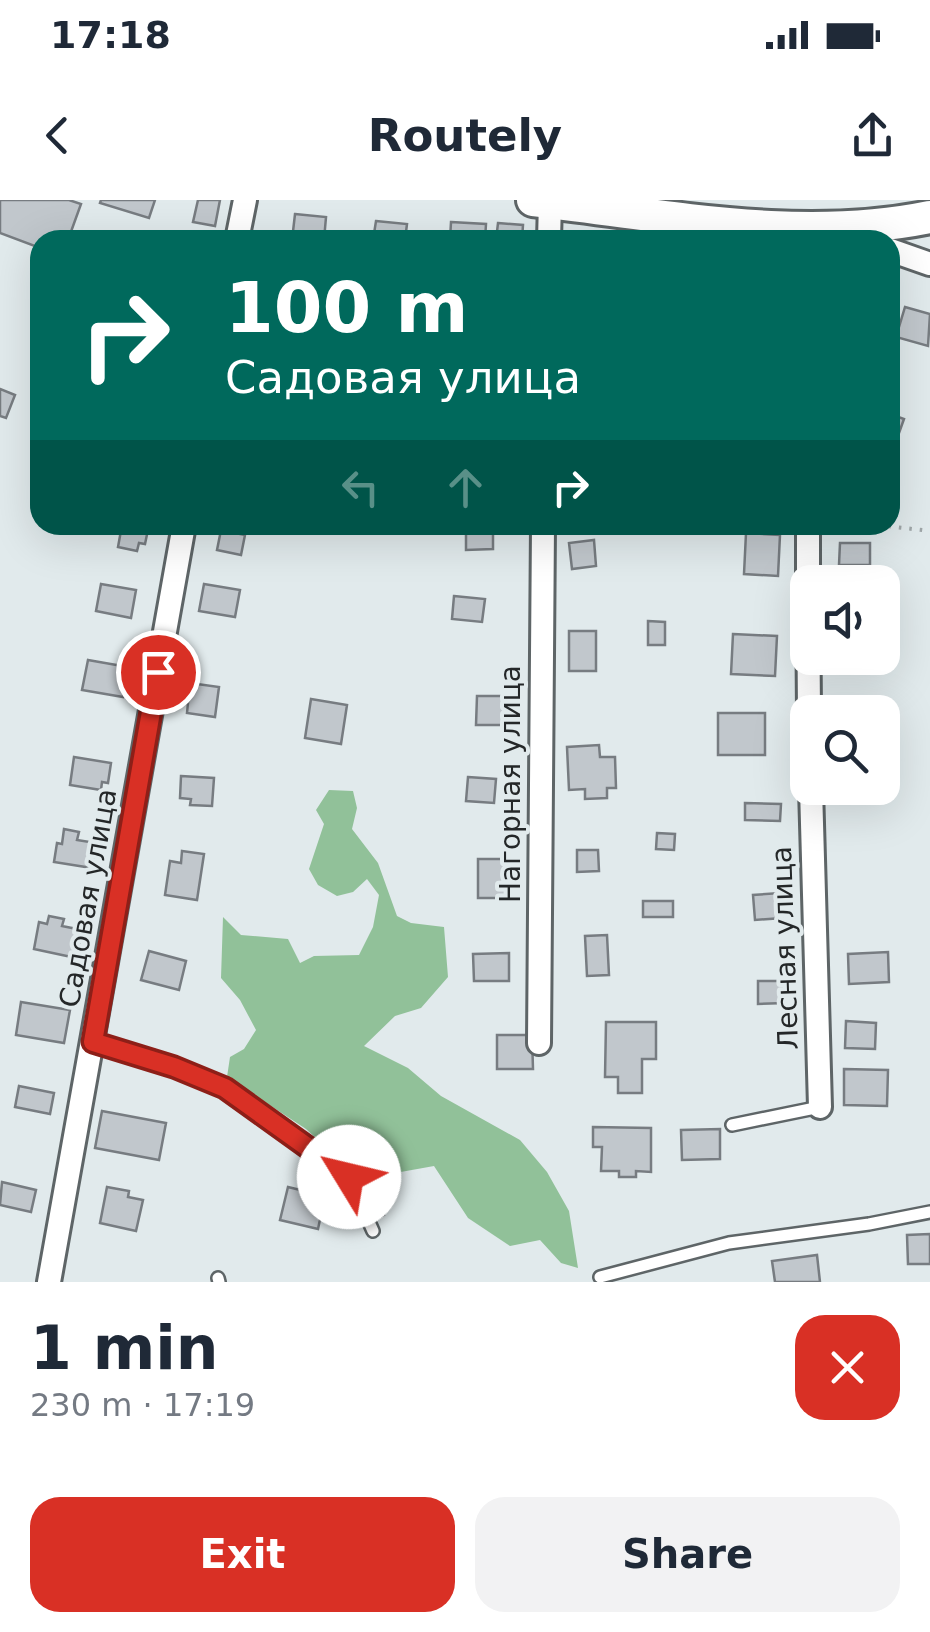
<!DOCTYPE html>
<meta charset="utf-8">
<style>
body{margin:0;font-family:"DejaVu Sans",sans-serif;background:#f2f2f3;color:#1f2937;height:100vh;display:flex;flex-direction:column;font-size:38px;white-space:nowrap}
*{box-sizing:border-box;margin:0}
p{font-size:32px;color:#747a83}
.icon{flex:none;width:55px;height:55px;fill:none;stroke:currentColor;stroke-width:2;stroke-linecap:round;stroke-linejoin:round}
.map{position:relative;height:1082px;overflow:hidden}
.sheet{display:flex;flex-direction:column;background:#fff;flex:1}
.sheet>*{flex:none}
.hud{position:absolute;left:30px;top:30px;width:870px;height:305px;border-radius:30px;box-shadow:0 10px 40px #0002;background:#00695c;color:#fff;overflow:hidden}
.fabs{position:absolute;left:790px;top:365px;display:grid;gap:20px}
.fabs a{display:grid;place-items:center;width:110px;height:110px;border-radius:20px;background:#fff;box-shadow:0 10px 40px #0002;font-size:50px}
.pin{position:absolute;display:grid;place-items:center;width:85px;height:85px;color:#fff;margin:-42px;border:5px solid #fff;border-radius:50%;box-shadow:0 2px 10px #0007}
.me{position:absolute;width:110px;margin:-55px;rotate:306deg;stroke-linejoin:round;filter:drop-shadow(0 0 8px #0008)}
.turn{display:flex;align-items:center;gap:35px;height:210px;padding:0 30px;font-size:45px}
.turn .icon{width:130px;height:130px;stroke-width:2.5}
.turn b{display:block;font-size:70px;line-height:85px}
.lanes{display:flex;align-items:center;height:95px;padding:0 30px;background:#0003;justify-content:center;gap:50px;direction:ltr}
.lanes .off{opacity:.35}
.round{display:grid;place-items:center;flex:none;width:105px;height:105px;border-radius:30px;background:#f2f2f3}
.overview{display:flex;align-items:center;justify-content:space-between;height:170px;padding:0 30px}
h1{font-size:60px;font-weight:600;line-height:75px}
.primary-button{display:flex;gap:20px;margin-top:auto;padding:20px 30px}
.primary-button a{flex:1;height:115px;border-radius:30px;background:#d93025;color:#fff;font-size:40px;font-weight:600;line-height:115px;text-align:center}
.primary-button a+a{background:#f2f2f3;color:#1f2937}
.status{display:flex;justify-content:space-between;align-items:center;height:70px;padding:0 50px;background:#fff;direction:ltr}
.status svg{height:28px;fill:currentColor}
header{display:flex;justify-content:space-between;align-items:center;height:130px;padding:0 30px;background:#fff;font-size:45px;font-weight:600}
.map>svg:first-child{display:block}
.forest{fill:#91c199}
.building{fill:#c1c7cc;stroke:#777c81;stroke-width:2.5}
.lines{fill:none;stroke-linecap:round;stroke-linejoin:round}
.lane-casing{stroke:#5e6567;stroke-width:16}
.street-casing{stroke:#5e6567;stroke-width:28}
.secondary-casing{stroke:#5e6567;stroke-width:38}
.path{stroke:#9fa6a8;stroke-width:4;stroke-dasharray:2.5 8;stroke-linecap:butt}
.lane{stroke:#fff;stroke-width:11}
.street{stroke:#fff;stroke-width:22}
.secondary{stroke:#fff;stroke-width:32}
.route-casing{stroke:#8d1f18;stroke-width:25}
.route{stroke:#d93025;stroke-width:18}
.labels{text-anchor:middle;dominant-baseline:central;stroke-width:8;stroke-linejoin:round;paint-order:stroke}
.street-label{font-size:28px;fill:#242728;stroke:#e1eaec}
</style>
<div class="status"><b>17:18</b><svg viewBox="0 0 49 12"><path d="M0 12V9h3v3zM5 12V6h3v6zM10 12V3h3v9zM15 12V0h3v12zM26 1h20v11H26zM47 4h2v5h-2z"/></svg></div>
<header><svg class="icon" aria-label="back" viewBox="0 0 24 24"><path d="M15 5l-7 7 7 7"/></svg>Routely<svg class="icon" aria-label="share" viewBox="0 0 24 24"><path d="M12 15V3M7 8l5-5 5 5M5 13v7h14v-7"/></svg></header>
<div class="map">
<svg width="930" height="1082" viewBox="0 0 930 1082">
<rect width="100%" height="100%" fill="#e1eaec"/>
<polygon class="forest" points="329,590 353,591 357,608 352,629 378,663 397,716 411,723 444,727 448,777 421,808 395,816 364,846 408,868 441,896 520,940 547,972 569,1011 578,1068 561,1063 540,1040 510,1046 468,1018 434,966 373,977 349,968 306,929 227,877 230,857 244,849 256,830 240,800 221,778 223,717 241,735 288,739 300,763 314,756 359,755 373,727 379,695 367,679 353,692 337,696 318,685 309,669 324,624 316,610"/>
<g class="building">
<polygon points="0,0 69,0 81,4 68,40 40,40 40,48 0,33"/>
<polygon points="101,0 155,0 149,18 100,3"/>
<polygon points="198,0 220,0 215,26 193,22"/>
<polygon points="295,14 326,17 324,40 292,40"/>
<polygon points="376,21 407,24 405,40 373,40"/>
<polygon points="451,22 486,24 485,40 450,40"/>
<polygon points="498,23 523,25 522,40 496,40"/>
<polygon points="905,107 930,114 928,146 896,137"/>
<polygon points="0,189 15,195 6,218 0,216"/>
<polygon points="890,214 904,219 894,247 890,246"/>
<polygon points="122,325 149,325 145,344 139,343 137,351 118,347"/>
<polygon points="493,328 493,349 466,350 466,329"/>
<polygon points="221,330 245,335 241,355 217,350"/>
<polygon points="746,333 780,335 778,376 744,374"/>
<polygon points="594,340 596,366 572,369 569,343"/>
<polygon points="840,343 870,343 870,365 839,365"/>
<polygon points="101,384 136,390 131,418 96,411"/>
<polygon points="204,384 240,390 235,417 199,411"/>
<polygon points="454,396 485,399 482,422 452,419"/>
<polygon points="648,421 665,422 665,445 648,445"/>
<rect x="569" y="431" width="27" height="40"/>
<polygon points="733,434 777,436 775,476 731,474"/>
<polygon points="88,460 128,467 123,497 82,490"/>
<polygon points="190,483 219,487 215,517 187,513"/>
<polygon points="477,496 506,496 505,525 476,525"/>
<polygon points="311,499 347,505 341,544 305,538"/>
<rect x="718" y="513" width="47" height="42"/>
<polygon points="599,545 600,557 615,557 616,588 607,588 607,598 585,599 585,589 569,590 567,547"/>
<polygon points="74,557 111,563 108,583 102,582 101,590 70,585"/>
<polygon points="181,576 214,578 212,606 190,605 191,599 180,598"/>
<polygon points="468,577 496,579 494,603 466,601"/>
<polygon points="745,603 781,604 780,621 745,620"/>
<polygon points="64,629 79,632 77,640 96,643 92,668 54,662 57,643 62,644"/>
<polygon points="657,633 675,634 674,650 656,649"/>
<polygon points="577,650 598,650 599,671 577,672"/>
<polygon points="182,651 204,654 197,700 165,695 170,661 181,663"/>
<rect x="478" y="659" width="32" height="39"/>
<polygon points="780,693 782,718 755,720 753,695"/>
<rect x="643" y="701" width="30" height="16"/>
<polygon points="49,716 64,719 62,726 82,730 76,758 34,749 39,722 47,724"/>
<polygon points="607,735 609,775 587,776 585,736"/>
<polygon points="149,751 186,761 179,790 141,780"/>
<polygon points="888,752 889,782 849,784 848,754"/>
<polygon points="509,753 509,781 474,781 473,754"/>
<polygon points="758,781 784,781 785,803 758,804"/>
<polygon points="21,802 70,810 64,843 16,835"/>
<polygon points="846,821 876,823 875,849 845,848"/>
<polygon points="606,822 656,822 656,859 642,859 642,893 618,893 618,877 605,877"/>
<polygon points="497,835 532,835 533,869 497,869"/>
<polygon points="844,869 888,870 887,906 844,905"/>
<polygon points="19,886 54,893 50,914 15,907"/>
<polygon points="102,911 166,923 159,960 95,948"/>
<polygon points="593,927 651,928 651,972 636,971 636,977 619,977 619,971 601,971 602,947 593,947"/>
<polygon points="720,929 720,959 682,960 681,930"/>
<polygon points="2,982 36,990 31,1012 0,1005"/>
<polygon points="107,987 129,991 128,997 143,1000 136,1031 100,1023"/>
<polygon points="288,987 325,996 318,1029 280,1020"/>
<polygon points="371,987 384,1015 376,1019 364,990"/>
<polygon points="930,1034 930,1064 908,1064 907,1035"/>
<polygon points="817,1055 820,1082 775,1082 772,1061"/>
</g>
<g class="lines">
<defs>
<g id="lane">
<polyline points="93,842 174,867 225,888 349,977 373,1031"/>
<polyline points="732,925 820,907"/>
<polyline points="600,1077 729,1043 869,1024 930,1012"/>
<polyline points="218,1078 219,1082"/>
</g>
<g id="street">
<polyline points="237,40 245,0"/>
<polyline points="549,40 550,2"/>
<polyline points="890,50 930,64"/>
<polyline points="808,382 808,325"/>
<polyline points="808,390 809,512"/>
<polyline points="811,588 820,907"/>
<polyline points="539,843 543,325"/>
<polyline points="49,1082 184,325"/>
</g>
<path id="secondary" d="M533 0C664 15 799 44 930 17"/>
</defs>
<use href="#lane" class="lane-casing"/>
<use href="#street" class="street-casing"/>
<use href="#secondary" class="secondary-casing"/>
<polyline class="path" points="878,325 930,331"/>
<use href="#lane" class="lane"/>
<use href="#street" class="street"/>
<use href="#secondary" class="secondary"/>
</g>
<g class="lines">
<defs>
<polyline id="route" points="158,472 93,842 174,867 225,888 349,977"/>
</defs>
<use href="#route" class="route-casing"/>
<use href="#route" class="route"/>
</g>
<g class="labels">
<g class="street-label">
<text transform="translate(510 584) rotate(-90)">Нагорная улица</text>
<text transform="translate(88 698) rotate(-80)">Садовая улица</text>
<text transform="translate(785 748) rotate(-92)">Лесная улица</text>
</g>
</g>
</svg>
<div class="fabs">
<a><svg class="icon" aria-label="sound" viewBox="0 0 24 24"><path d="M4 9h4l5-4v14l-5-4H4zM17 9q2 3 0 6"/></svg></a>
<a><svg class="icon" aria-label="search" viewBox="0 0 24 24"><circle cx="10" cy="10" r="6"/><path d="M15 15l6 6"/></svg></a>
</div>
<div class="pin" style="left:158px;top:472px;background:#d93025"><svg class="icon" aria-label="arrive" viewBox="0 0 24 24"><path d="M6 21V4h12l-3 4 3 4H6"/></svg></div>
<svg class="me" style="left:349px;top:977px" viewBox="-20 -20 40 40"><circle r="19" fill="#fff"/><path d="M0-13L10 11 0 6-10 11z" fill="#d93025"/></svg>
<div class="hud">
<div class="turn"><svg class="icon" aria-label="right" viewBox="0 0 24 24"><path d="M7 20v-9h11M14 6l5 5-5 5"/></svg><div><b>100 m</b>Садовая улица</div></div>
<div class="lanes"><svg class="icon off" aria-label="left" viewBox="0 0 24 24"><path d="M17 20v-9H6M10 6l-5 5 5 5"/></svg><svg class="icon off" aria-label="ahead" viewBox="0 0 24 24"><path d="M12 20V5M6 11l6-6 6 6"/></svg><svg class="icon" aria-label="right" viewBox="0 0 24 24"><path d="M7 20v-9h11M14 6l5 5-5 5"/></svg></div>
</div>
</div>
<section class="sheet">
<div class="overview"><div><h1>1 min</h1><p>230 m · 17:19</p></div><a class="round" style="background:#d93025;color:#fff"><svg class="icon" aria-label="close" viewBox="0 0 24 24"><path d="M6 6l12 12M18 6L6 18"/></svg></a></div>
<div class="primary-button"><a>Exit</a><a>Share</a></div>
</section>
